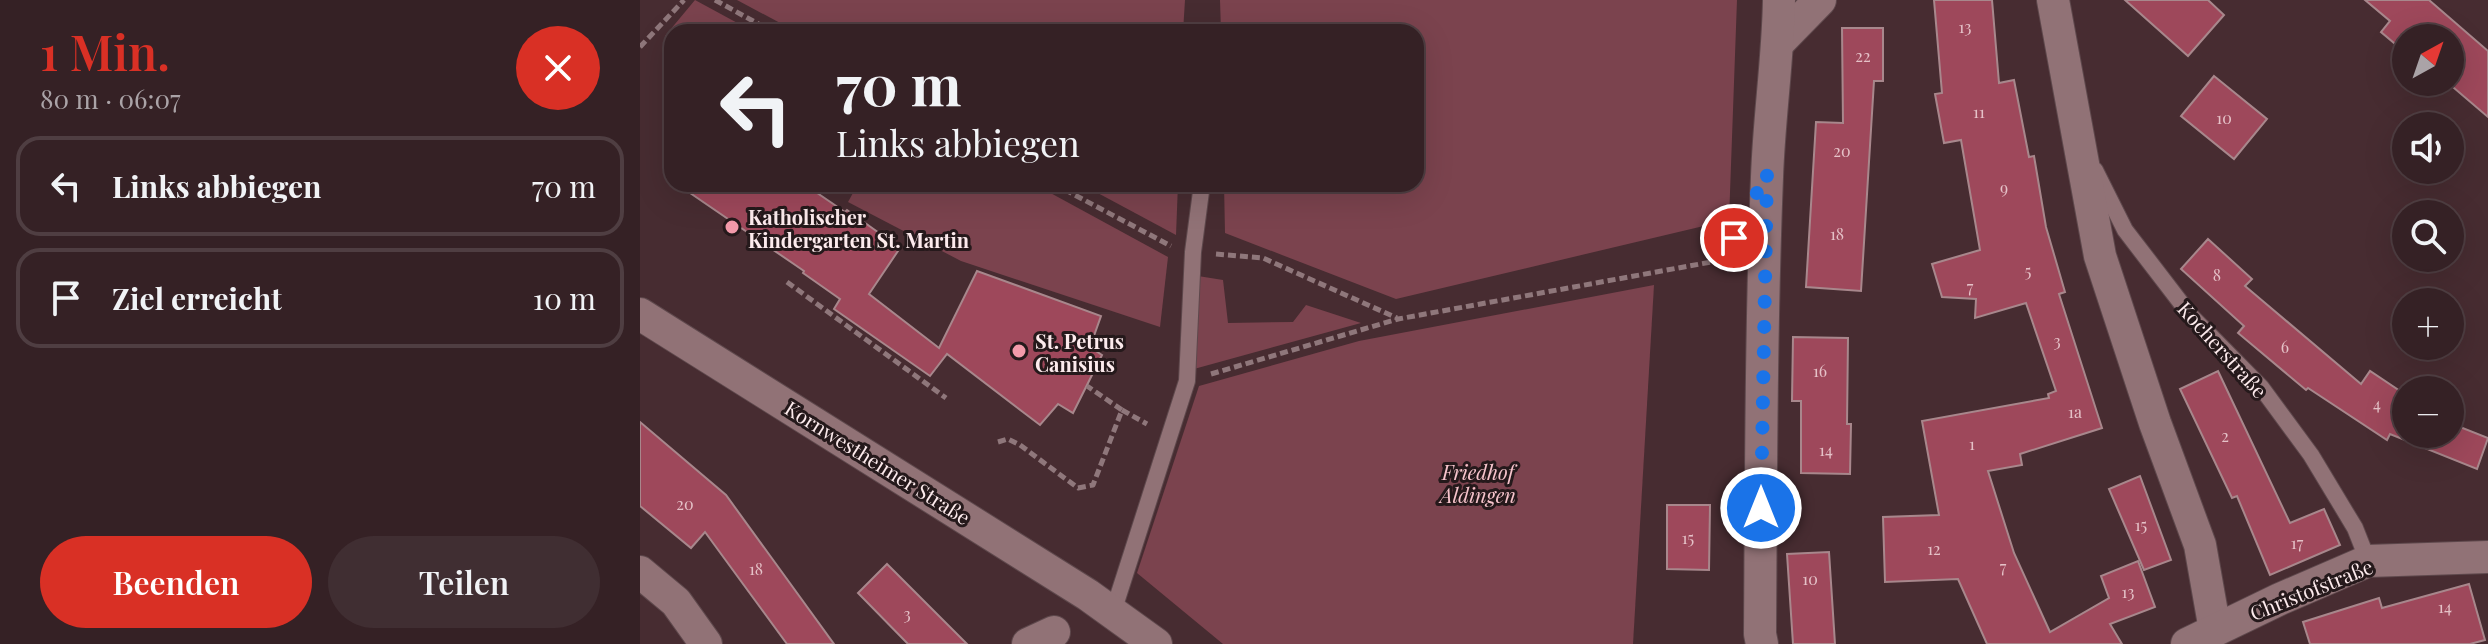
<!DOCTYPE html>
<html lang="de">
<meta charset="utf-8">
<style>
body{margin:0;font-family:"Playfair Display",serif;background:#402e32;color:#f1f3f6;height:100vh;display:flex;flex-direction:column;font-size:30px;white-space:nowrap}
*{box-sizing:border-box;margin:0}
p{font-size:26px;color:#aaa3a7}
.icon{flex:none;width:44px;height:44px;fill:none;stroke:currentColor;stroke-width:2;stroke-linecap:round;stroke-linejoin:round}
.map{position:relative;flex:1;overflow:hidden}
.sheet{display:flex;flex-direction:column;background:#352125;width:640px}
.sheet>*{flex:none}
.top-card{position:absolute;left:24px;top:24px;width:760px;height:168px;border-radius:24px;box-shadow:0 8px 32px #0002,0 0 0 2px #4f3e42;background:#352125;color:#f1f3f6;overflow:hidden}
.needle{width:52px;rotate:40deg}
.controls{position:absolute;left:1752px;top:24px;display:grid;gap:16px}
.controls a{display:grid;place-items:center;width:72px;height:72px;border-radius:50%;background:#352125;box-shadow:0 8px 32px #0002,0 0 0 2px #4f3e42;font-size:40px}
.pin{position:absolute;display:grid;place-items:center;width:68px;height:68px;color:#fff;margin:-34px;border:4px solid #fff;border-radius:50%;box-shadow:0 2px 8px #0007}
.me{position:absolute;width:88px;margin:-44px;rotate:0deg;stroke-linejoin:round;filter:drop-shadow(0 0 6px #0008)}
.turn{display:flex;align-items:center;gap:28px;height:168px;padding:0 40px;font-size:36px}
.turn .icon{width:104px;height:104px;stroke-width:2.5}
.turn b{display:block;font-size:56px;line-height:68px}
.round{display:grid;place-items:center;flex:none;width:84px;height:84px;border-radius:42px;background:#402e32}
.headline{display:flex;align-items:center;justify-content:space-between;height:136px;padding:0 40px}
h1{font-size:48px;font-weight:600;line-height:60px;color:#d93025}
.primary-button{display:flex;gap:16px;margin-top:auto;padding:16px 40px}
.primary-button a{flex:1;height:92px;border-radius:48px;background:#d93025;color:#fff;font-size:32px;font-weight:600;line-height:92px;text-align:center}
.primary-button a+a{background:#402e32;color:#f1f3f6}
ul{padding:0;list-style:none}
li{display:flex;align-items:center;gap:24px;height:100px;margin:0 16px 12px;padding:0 24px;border:4px solid #4f3e42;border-radius:24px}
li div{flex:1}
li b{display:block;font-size:30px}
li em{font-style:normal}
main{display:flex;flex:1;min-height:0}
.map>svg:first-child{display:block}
.green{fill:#7b434e}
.building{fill:#9e485b;stroke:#a8878c;stroke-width:2}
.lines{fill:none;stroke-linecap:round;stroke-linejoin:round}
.lane-casing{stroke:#5e484c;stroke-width:18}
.street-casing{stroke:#5e484c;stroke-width:34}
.path{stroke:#8f777b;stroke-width:5;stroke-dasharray:8 4;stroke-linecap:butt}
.lane{stroke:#917276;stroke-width:16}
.street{stroke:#917276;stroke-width:32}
.route{stroke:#1a73e8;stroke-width:14;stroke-dasharray:0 25.2}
.poi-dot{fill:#f39aaa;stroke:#25191b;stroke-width:3}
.labels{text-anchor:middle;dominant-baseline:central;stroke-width:6;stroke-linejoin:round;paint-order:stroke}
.number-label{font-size:16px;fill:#e5c2c8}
.poi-label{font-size:20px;font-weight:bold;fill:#fdebed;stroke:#25191b;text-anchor:start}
.street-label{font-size:20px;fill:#fdebed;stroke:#25191b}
.park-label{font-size:20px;font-style:italic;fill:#f7c4cc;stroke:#25191b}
</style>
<main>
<section class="sheet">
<div class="headline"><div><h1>1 Min.</h1><p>80 m · 06:07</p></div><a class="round" style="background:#d93025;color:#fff"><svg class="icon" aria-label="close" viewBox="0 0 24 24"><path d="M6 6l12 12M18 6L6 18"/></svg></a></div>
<ul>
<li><svg class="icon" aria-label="left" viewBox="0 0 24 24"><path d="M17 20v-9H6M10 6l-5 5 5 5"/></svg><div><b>Links abbiegen</b></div><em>70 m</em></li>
<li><svg class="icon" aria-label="arrive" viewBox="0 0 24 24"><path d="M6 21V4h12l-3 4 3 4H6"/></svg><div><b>Ziel erreicht</b></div><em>10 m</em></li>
</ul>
<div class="primary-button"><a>Beenden</a><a>Teilen</a></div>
</section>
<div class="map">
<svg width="1848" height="644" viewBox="0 0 1848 644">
<rect width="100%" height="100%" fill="#472c31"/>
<g class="green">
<polygon points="55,0 114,32 32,32 32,40 25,36"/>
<polygon points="97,0 545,0 543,32 157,32"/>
<polygon points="580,0 1097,0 1089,220 756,299 585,233 584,184 776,184 776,32 581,32"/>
<polygon points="218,184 394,184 528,257 520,327 321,261 208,202"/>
<polygon points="441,184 538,184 536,235"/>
<polygon points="558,276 583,280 588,323 653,322 666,305 721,323 554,369"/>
<polygon points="1014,285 993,644 583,644 497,573 559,386 719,341"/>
</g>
<g class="building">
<polygon points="1294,0 1352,0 1359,83 1374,80 1389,157 1394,156 1406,227 1425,292 1419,294 1462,428 1380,454 1382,465 1348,471 1374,553 1410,632 1469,598 1461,576 1498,561 1515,607 1470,624 1482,644 1347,644 1318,579 1245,582 1243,517 1299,515 1282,421 1409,398 1408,394 1416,391 1386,303 1335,318 1336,299 1302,297 1292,264 1340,250 1321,140 1304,143 1295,94 1302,93"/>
<polygon points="1485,0 1568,0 1584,15 1548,56"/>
<polygon points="1725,0 1789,0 1848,51 1848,117 1807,82 1810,82 1810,38 1766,38 1766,53 1741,32 1750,21"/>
<polygon points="1202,28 1243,28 1243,81 1234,81 1221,291 1166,287 1176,122 1203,123"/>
<polygon points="1574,76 1627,119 1594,159 1541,116"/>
<polygon points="37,184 164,184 205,212 207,210 260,248 229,294 299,348 337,271 461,316 450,347 462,355 433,413 418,404 400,425 307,354 290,376 194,309 200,299 163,273 164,271"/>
<polygon points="1568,239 1612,279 1605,286 1721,384 1730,371 1766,395 1766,434 1810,434 1810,423 1848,438 1837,469 1750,434 1747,440 1668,388 1666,390 1598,333 1604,326 1541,269"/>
<polygon points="1153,337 1208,338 1207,424 1211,424 1210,474 1161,473 1161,401 1152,401"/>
<polygon points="1578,371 1650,523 1684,509 1700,545 1630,575 1597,496 1592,498 1540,389"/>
<polygon points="0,422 86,495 194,644 147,644 65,532 51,548 0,506"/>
<polygon points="1500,476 1531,560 1504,570 1469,489"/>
<polygon points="1027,505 1070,505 1069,570 1027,569"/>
<polygon points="1189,552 1195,644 1153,644 1147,554"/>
<polygon points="247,564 327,644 268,644 218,593"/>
<polygon points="1829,584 1845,640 1830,644 1670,644 1663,622 1739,598 1742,608"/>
</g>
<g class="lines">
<defs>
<g id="lane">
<polyline points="1455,170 1485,230 1551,316 1621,387 1671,455 1715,528 1728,561"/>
<polyline points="473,612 547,381 553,252 562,184"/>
</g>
<g id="street">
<polyline points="1413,0 1460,256 1515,423 1560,545 1575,630"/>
<polyline points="1138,43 1180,0"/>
<polyline points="0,314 448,595 516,644"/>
<polyline points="0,572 36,602 66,644"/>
<polyline points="388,644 414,632"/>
<path d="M1122 644 1120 634C1121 482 1121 329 1127 177 1129 118 1138 59 1139 0"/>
<polyline points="1547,644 1640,599 1728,561 1848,557"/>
</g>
</defs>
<use href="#lane" class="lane-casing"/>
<use href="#street" class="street-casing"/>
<g class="path">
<polyline points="75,0 133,32"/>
<polyline points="0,47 44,0"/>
<polyline points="414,184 531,246"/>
<polyline points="576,254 623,258 757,318"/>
<polyline points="147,282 306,398"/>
<polyline points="571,374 758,319 1082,260 1090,245"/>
<polyline points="482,410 507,424"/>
<polyline points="358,442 368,439 380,445 438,488 453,485 482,410 447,386"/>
</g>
<use href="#lane" class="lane"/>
<use href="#street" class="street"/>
</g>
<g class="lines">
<polyline class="route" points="1094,238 1127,173 1121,508"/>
</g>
<g class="poi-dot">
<circle cx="92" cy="227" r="8"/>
<circle cx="379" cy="351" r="8"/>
</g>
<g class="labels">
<g class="number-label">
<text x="1325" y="26">13</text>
<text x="1223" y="55">22</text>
<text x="1339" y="111">11</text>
<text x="1584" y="117">10</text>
<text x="1202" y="150">20</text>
<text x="1364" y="187">9</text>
<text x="1197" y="233">18</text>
<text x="1388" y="270">5</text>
<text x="1577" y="274">8</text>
<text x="1330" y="286">7</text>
<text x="1417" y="340">3</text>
<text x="1645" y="346">6</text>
<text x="1180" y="370">16</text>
<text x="1737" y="403">4</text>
<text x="1435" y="411">1a</text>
<text x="1585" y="435">2</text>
<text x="1332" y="443">1</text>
<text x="1186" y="449">14</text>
<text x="45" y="503">20</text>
<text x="1501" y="524">15</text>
<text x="1048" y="537">15</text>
<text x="1657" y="542">17</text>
<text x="1294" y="548">12</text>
<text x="1363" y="566">7</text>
<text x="116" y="568">18</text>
<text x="1170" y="578">10</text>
<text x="1488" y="591">13</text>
<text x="1805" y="606">14</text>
<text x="267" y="613">3</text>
</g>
<g class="poi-label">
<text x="108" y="216">Katholischer<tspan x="108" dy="23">Kindergarten St. Martin</tspan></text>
<text x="395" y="340">St. Petrus<tspan x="395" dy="23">Canisius</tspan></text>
</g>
<g class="street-label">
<text transform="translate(1583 349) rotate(48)">Kocherstraße</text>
<text transform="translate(238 462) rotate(32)">Kornwestheimer Straße</text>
<text transform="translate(1671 589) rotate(-22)">Christofstraße</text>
</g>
<g class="park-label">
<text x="838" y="471">Friedhof<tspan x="838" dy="23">Aldingen</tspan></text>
</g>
</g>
</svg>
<div class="controls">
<a><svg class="needle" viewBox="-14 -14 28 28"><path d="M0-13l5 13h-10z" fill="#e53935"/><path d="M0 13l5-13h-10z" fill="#aaa3a7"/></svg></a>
<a><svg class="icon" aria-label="sound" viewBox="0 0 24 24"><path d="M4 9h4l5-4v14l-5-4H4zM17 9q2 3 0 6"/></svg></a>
<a><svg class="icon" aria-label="search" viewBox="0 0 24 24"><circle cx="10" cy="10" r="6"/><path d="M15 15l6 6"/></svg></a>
<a>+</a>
<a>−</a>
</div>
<div class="pin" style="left:1094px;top:238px;background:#d93025"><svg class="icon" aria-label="arrive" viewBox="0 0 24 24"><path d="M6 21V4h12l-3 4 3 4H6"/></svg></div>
<svg class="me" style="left:1121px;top:508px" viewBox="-20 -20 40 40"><circle r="17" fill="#1a73e8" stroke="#fff" stroke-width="3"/><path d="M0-11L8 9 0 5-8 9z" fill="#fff"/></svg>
<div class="top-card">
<div class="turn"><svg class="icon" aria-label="left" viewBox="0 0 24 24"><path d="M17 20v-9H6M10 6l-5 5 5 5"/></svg><div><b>70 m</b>Links abbiegen</div></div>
</div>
</div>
</main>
